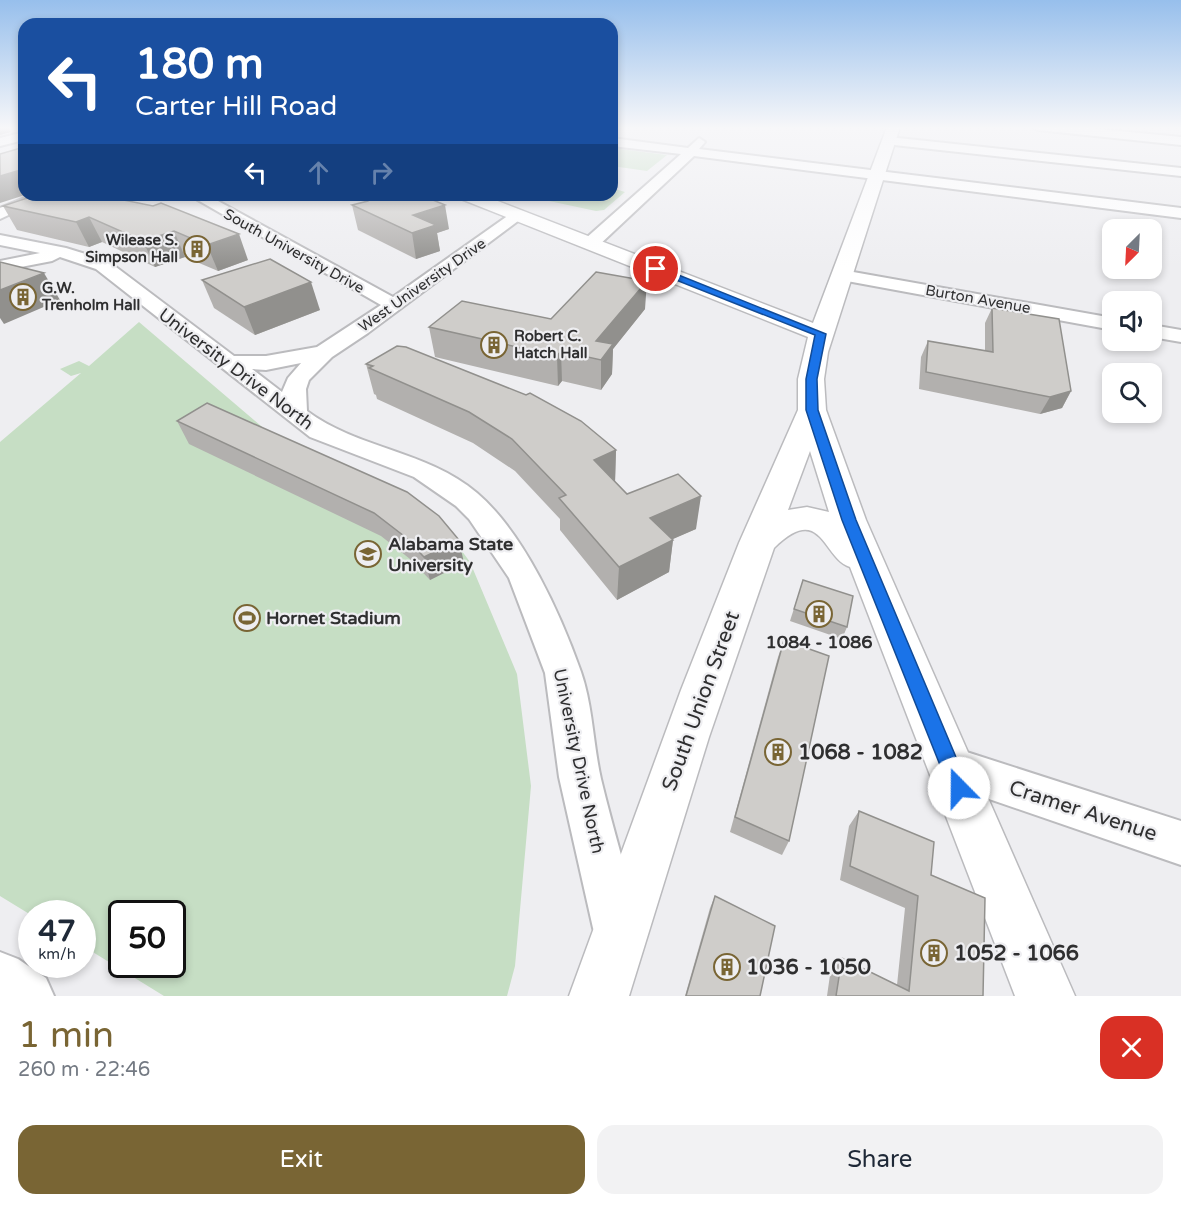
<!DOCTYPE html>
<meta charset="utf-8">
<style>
body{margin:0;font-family:"Varela Round",sans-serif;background:#f2f2f3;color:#1f2937;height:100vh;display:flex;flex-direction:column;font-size:22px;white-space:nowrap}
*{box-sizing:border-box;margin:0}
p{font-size:20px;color:#747a83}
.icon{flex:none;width:33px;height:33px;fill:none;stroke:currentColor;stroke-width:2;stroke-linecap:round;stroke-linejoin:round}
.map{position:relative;height:996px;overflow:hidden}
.sheet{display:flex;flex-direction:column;background:#fff;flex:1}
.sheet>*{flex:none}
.guide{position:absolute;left:18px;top:18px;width:600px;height:183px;border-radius:18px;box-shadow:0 3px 9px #0003;background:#1a4fa0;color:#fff;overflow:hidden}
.needle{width:39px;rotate:204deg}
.controls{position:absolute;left:1102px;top:219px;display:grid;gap:12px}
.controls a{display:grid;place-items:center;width:60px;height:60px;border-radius:12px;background:#fff;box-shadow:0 3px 9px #0003;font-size:30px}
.speed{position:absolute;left:18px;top:900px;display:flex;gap:12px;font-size:30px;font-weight:700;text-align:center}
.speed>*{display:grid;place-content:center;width:78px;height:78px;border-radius:50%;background:#fff;box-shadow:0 3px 9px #0003;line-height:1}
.speed small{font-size:15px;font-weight:400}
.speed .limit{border:3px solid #111;border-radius:9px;background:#fff;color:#111}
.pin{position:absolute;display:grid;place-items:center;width:51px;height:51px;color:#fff;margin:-26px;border:3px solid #fff;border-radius:50%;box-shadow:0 2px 6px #0007}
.me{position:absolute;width:66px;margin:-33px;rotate:338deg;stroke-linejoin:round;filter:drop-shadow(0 0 4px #0008)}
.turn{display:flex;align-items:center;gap:21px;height:126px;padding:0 18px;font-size:27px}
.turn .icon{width:78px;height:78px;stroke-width:2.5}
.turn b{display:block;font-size:42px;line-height:51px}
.lanes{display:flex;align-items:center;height:57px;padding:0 18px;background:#0003;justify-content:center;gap:30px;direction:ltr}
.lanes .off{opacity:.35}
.round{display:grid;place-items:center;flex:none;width:63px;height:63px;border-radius:18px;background:#f2f2f3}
.headline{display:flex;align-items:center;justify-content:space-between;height:102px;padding:0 18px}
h1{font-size:36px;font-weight:600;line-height:45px;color:#796534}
.button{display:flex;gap:12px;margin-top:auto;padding:12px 18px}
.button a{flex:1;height:69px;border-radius:18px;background:#796534;color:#fff;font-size:24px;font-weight:600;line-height:69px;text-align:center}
.button a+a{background:#f2f2f3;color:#1f2937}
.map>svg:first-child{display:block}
.green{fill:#c6dec4;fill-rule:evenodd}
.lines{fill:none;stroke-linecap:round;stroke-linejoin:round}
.minor-casing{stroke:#bbbbbe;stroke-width:4}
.major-casing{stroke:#bbbbbe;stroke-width:3}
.minor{fill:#fff;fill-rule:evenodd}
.major{fill:#fff;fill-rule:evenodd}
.wall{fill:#b2b0ae}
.shaded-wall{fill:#91908d}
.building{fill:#cfcdca;stroke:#91908d;stroke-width:1.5}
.route{fill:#1a73e8;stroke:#114b97;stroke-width:1.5}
.labels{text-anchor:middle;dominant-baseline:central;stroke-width:4.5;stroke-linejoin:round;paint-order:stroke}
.far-poi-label{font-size:15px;font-weight:bold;fill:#2f2f30;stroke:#eeeef1;text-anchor:start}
.far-street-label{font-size:15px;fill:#2f2f30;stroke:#eeeef1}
.street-label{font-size:18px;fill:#2f2f30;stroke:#eeeef1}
.poi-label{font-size:18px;font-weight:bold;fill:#2f2f30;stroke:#eeeef1;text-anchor:start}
.near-street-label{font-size:21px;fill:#2f2f30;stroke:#eeeef1}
.near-poi-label{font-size:21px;font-weight:bold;fill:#2f2f30;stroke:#eeeef1;text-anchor:start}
</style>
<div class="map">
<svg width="1181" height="996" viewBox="0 0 1181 996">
<rect width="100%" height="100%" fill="#eeeef1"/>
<g class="green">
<polygon points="612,148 667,155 647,171 612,166"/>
<polygon points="612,188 625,192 604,210 596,211 549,201 498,195 612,195"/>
<path d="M139 322 281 443 436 516 470 562 517 674 531 786 515 966 507 996H164L83 946 82 914 31 915 0 896V442L81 373 71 376 60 369 79 361 89 366ZM122 914H172V964H122Z"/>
</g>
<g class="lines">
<defs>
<g id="minor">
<polygon points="1033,127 1078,127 1181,137 1181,145 1038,130"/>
<polygon points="24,132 24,140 0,146 0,138"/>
<polygon points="889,137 1181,168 1181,176 885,144 885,138"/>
<polygon points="612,138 688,148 699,138 705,142 699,149 1181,208 1181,218 694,156 597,247 591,248 583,243 585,239 681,154 612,146"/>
<polygon points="32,195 51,195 0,219 0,208"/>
<path d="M189 195H207L393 297 513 212H523L526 215 368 333 332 357 309 380 306 389 307 411C358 449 428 451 477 493 524 533 561 615 581 672 593 707 593 744 601 779 613 829 628 878 641 928L634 945 617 952 600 945 593 928 559 777 545 673 509 578 469 519 456 506 414 477 310 437 96 269 60 257 52 261 0 271V261L40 253 0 245V235L66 248 108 261 234 356H266L317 347 381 305ZM301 363 288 378 282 392 252 369 266 370Z"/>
<polygon points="842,270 1113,318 1113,330 836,279 833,275"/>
<polygon points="1152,325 1181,330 1181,342 1152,337"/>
<polygon points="951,747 1181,821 1181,865 937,781 931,767 937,753"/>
<polygon points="0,952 18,959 46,978 54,996 0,996"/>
</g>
<path id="major" d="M887 127H900L828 352 824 379 826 410 866 520 1075 996H1015L850 567C823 559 822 501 774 548L709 737 629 996H569L681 690 739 543 798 410V379L808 337 461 199 459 195H482L813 323ZM810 451 829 512 807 507 788 510Z"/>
</defs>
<use href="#minor" class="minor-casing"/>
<use href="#major" class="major-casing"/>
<use href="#minor" class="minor"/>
<use href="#major" class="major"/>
</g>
<g class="wall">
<polygon points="99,195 248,260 218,271 185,257 155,267 102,242 89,247 17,230 3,206"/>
<polygon points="352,205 449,229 437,233 440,251 416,259 358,230"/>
<polygon points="202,280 320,310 255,335 214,308"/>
<polygon points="992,308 1071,391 1062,408 1040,414 919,389 921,357 928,341 985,351 985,323"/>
<polygon points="645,309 613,349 612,374 601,390 562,381 558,386 435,357 429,327 551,319"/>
<polygon points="366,364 616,450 615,482 627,494 696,529 672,539 673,540 669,572 617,600 560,530 560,519 515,471 473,443 377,399 376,395 374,394"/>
<polygon points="207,403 464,563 430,580 410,559 381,536 189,444 177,421"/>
<polygon points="803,580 847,627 842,639 790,621"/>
<polygon points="784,640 789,841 782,855 730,832 778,657"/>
<polygon points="859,811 931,875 983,996 827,996 831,968 842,958 897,985 905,908 840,880 849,826"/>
<polygon points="715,896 760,996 685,996 710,908"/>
</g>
<g class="shaded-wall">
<polygon points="0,127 9,127 11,132 0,135"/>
<polygon points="24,169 25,195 0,203 0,176"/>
<polygon points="445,205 449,229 437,233 440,251 416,259 412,233 413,215"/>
<polygon points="89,217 102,242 89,247 76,222"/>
<polygon points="174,231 185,257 155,267 143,241"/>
<polygon points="239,234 248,260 218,271 207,245"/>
<polygon points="44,273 60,300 4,324 0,318 0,290"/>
<polygon points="647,281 645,309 613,349 612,374 601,390 601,360 596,341"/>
<polygon points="311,282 320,310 255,335 244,307"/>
<polygon points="561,351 562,381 558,386 557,356"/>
<polygon points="1071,391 1062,408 1040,414 1050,397"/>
<polygon points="616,450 615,482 594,460"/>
<polygon points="701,496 696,529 648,550 650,518"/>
<polygon points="459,540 464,563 430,580 424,557"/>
<polygon points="673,540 669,572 617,600 619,567"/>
</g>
<g class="building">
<polygon points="24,147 24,169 0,176 0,154"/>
<polygon points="36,195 99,195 153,206 161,203 239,234 207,245 174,231 143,241 89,217 76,222 3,206"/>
<polygon points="387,195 421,195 445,205 413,215 436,225 412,233 352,205 368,201 371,196 376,198"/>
<polygon points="270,259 311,282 244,307 202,280"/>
<polygon points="0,262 44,273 0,290"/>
<polygon points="596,272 647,281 596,341 613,344 601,360 561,351 557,356 429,327 462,301 551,319"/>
<polygon points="992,308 1059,319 1071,391 1050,397 926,372 928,341 993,352"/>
<polygon points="397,346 406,347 526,395 530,393 581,421 616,450 594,460 627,494 678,474 701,496 650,518 673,540 619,567 559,498 566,495 512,439 469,412 369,368 373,366 366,364"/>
<polygon points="207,403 407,492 439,516 459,540 424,557 404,536 374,513 177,421"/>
<polygon points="803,580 853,596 847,627 794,609"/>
<polygon points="784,640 829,656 789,841 735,817"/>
<polygon points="859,811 934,842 931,875 985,898 983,996 836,996 842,958 909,991 918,896 850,866"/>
<polygon points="715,896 775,926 760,996 686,996"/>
</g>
<linearGradient id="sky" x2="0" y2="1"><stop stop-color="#97bfec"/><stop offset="0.48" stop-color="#f7f7f9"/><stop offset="1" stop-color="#f7f7f9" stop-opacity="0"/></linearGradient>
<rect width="1181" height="267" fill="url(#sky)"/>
<polygon class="route" points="656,266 826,334 817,379 818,410 856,520 969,788 966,795 959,798 952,795 842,520 806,410 806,379 815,335 653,271"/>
<defs>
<symbol id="building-ring" viewBox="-11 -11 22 22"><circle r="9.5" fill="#eeeef1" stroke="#796534" stroke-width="1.5"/><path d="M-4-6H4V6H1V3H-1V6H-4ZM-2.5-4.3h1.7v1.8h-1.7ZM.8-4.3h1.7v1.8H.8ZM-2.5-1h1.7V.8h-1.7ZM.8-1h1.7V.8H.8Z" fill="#796534"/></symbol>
<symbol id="university-ring" viewBox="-11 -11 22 22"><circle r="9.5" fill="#eeeef1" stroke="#796534" stroke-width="1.5"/><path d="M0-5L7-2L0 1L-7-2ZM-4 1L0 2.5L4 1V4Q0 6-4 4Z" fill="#796534"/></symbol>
<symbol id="stadium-ring" viewBox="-11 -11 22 22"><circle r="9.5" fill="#eeeef1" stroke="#796534" stroke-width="1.5"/><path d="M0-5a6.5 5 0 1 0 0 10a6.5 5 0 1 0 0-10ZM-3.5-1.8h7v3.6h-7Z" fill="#796534"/></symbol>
</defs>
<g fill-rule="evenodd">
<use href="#building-ring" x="182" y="234" width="30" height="30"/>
<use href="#building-ring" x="8" y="282" width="30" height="30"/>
<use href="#building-ring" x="479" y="330" width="30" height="30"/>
<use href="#university-ring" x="353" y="539" width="30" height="30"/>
<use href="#building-ring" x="804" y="599" width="30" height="30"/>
<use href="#stadium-ring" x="232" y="603" width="30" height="30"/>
<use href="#building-ring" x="763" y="737" width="30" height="30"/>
<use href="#building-ring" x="919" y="938" width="30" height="30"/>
<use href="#building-ring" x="712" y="952" width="30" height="30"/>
</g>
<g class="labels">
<g class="far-poi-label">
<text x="178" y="240" text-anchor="end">Wilease S.<tspan x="178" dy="17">Simpson Hall</tspan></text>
<text x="42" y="288">G.W.<tspan x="42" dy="17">Trenholm Hall</tspan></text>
<text x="514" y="336">Robert C.<tspan x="514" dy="17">Hatch Hall</tspan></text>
</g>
<g class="far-street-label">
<text transform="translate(294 251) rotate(29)">South University Drive</text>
<text transform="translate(422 285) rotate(-35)">West University Drive</text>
<text transform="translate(978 299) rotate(10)">Burton Avenue</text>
</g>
<g class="street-label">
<text transform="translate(236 369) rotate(37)">University Drive North</text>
<text transform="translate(579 761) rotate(78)">University Drive North</text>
</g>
<g class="poi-label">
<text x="388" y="544">Alabama State<tspan x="388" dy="21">University</tspan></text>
<text x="266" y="618">Hornet Stadium</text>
<text x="819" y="642" text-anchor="middle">1084 - 1086</text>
</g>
<g class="near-street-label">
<text transform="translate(701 701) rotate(-70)">South Union Street</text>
<text transform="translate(1083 811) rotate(18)">Cramer Avenue</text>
</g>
<g class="near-poi-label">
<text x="798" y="752">1068 - 1082</text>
<text x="954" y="953">1052 - 1066</text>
<text x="746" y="967">1036 - 1050</text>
</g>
</g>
</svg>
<div class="controls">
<a><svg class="needle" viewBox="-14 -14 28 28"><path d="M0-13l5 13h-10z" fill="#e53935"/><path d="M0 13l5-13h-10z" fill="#747a83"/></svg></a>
<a><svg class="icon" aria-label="sound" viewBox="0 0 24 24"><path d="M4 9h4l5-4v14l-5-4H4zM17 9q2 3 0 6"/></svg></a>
<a><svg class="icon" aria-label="search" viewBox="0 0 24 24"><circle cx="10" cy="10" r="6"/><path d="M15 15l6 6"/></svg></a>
</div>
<div class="speed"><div>47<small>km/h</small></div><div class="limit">50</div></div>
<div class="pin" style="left:656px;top:269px;background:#d93025"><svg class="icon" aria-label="arrive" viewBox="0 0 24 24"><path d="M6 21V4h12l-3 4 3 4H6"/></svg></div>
<svg class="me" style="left:959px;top:788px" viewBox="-20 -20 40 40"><circle r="19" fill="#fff"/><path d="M0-13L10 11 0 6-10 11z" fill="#1a73e8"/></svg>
<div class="guide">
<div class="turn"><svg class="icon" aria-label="left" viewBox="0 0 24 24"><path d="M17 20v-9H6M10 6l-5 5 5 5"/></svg><div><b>180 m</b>Carter Hill Road</div></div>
<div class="lanes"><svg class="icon" aria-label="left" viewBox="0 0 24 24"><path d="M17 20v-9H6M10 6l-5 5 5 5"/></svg><svg class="icon off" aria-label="ahead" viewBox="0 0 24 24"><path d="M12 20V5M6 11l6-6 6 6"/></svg><svg class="icon off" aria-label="right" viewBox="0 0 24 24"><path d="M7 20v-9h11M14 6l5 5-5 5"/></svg></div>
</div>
</div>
<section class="sheet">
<div class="headline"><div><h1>1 min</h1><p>260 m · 22:46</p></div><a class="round" style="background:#d93025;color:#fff"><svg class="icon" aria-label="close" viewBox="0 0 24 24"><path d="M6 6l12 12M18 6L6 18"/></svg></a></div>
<div class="button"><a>Exit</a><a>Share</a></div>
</section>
